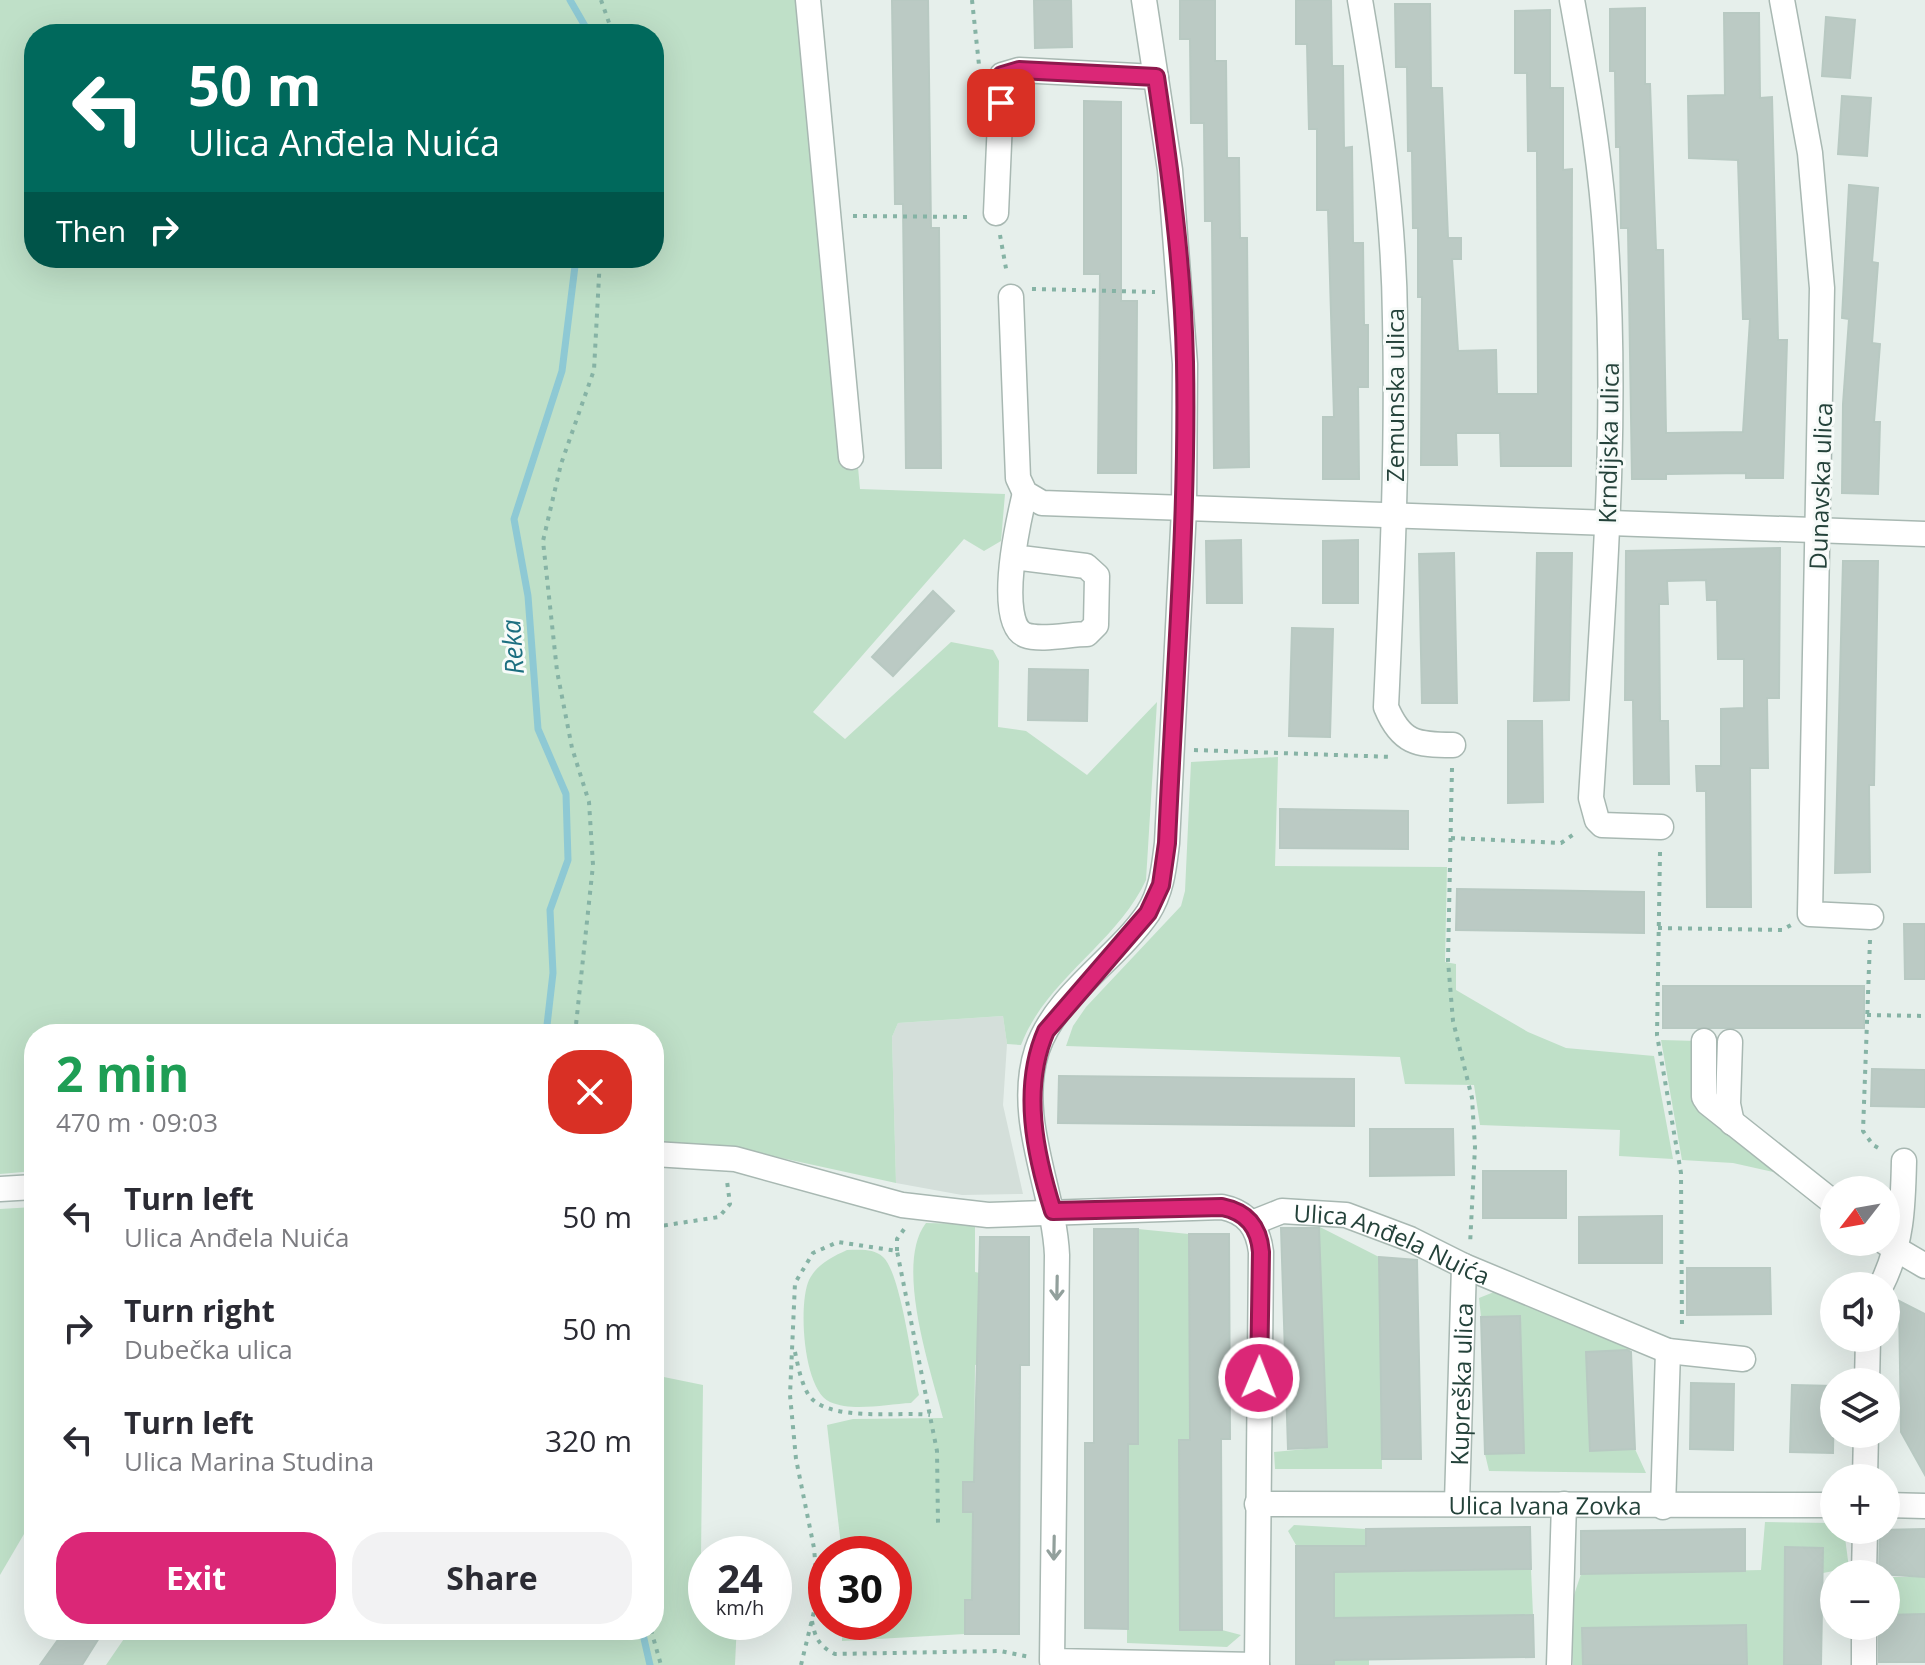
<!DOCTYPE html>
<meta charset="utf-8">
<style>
body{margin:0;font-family:"Open Sans",sans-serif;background:#f2f2f3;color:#2b2b33;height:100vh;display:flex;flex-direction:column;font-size:30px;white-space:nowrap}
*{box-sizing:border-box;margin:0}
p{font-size:26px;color:#7c7c81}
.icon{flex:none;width:44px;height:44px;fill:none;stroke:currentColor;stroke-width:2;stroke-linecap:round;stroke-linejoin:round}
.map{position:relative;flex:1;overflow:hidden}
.drawer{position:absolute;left:24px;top:1024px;width:640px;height:616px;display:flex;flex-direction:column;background:#fff;border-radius:32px;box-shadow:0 8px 32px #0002}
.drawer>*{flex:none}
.top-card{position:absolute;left:24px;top:24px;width:640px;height:244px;border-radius:32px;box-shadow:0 8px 32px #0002;background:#00695c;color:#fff;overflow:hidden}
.needle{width:52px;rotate:239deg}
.tools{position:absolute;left:1820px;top:1176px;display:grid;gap:16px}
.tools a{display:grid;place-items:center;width:80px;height:80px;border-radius:50%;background:#fff;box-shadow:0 8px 32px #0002;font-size:40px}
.speed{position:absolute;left:688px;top:1536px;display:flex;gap:16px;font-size:40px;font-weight:700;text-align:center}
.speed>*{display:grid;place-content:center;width:104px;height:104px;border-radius:50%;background:#fff;box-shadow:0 8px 32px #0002;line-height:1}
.speed small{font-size:20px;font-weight:400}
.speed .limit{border:12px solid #d22;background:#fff;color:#111}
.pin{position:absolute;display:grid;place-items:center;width:68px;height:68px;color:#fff;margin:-34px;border-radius:16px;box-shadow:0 4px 12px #0006}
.me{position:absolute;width:88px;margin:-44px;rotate:1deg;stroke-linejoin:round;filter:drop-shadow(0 0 6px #0008)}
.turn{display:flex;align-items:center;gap:28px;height:168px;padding:0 32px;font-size:36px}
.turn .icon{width:104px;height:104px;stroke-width:2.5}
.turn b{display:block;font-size:56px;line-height:68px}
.then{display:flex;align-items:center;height:76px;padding:0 32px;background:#0003;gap:16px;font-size:30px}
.round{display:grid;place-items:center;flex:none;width:84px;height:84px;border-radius:32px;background:#f2f2f3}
.headline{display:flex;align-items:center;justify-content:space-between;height:136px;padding:0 32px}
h1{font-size:48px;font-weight:700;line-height:60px;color:#1e9e55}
.action{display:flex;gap:16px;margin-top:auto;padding:16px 32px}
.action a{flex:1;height:92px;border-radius:32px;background:#db2777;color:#fff;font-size:32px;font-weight:700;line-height:92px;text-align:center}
.action a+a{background:#f2f2f3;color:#2b2b33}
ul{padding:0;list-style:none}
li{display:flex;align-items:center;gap:24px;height:112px;padding:0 32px}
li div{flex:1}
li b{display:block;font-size:30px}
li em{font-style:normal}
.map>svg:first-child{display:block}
.built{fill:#d4dfda}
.green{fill:#bfe0c8;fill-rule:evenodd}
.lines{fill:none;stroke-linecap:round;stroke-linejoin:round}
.stream{stroke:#8ec9d4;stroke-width:7}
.building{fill:#bbcac4;stroke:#b8c9c2;stroke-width:2}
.minor-casing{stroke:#a8b8b2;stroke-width:27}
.path{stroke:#86b3a5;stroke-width:4;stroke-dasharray:4 6;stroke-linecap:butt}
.minor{stroke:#fff;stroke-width:24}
.oneway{stroke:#92a09c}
.route-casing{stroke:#8e194d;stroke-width:20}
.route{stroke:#db2777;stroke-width:14}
.labels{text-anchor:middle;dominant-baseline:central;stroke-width:6;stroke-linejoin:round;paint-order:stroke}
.street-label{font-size:24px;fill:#24423a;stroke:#f7fbf9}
.water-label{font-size:26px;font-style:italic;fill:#1c6f80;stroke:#f7fbf9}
</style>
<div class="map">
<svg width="1925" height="1665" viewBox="0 0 1925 1665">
<rect width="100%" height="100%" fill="#e6efeb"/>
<polygon class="built" points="1003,1016 1007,1044 1003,1105 1023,1194 962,1195 896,1183 892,1037 898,1023"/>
<g class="green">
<path d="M0 0H795L849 466 858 467 860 489 1005 494 1001 541 984 551 964 539 813 712 845 739 951 642 993 650 999 661 998 727 1026 731 1087 775 1157 702 1146 880C1117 943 1046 979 1021 1045L1007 1044 1003 1016 898 1023 892 1037 896 1183 726 1146 654 1141V1034H34V1171L0 1174ZM34 34H654V258H34Z"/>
<polygon points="1278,757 1275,866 1447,867 1445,962 1456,964 1456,990 1528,1032 1566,1048 1654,1056 1673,1159 1619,1156 1620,1130 1480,1125 1474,1085 1405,1084 1400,1057 1066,1046 1073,1026 1086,1007 1181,906 1185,891 1191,762"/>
<polygon points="1661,1040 1698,1041 1700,1101 1787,1175 1733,1163 1682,1160"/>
<polygon points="34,1207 34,1517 0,1575 0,1209"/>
<path d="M926 1223 975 1224V1272L980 1273V1364L975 1365 974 1482 963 1483V1511L973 1512 972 1600H965V1634L842 1641V1622H894V1554H842L827 1425 853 1419 943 1418C931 1371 894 1264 926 1223Z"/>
<polygon points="1318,1226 1379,1257 1382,1469 1275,1469 1274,1452 1327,1447"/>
<polygon points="1138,1229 1189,1234 1190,1440 1222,1630 1241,1635 1227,1647 1127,1643 1128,1444 1138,1443"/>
<path d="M847 1250C860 1250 873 1248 883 1257 901 1273 912 1366 919 1395L911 1403C887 1404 853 1412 830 1402 803 1390 798 1304 809 1280 817 1264 832 1257 847 1250Z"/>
<polygon points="1494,1292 1533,1304 1631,1350 1586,1352 1590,1450 1635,1449 1646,1473 1489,1471 1485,1454 1524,1453 1519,1316 1481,1317 1479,1298"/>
<polygon points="654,1375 703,1385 701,1556 706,1558 706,1622 737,1622 735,1665 106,1665 130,1630 654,1630"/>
<polygon points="1765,1522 1833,1523 1834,1530 1844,1530 1849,1568 1823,1573 1823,1548 1785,1548 1784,1665 1747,1665 1746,1625 1583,1628 1583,1665 1573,1665 1570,1607 1581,1574 1761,1570"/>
<polygon points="1294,1525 1366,1529 1367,1572 1531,1569 1533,1615 1369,1617 1369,1665 1334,1665 1334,1546 1296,1545 1288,1531"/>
<polygon points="1886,1577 1925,1577 1925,1614 1886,1615"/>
</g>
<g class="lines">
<g class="stream">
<polyline points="570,0 585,26 586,34"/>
<polyline points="546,1034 553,973 550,910 568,860 566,794 538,729 528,596 514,519 562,371 576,258"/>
<polyline points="642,1630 650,1665"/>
</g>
</g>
<g class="building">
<polygon points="892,0 928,0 931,228 939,228 941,468 906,468 903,204 895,204"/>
<polygon points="1034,0 1071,0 1072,47 1035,48"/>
<polygon points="1180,0 1215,0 1215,61 1226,61 1227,158 1239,158 1240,238 1247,238 1249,467 1214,468 1212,221 1205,221 1204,123 1191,123 1190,39 1180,39"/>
<polygon points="1296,0 1331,0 1332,66 1343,66 1344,148 1352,147 1353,243 1363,243 1364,325 1368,325 1368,387 1358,387 1359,479 1323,479 1323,417 1334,417 1328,210 1317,210 1317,129 1309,129 1307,44 1296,44"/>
<polygon points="1395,4 1430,4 1431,88 1442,88 1448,238 1461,238 1461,259 1452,259 1458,351 1496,350 1497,394 1538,394 1537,151 1528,151 1527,73 1515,73 1515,11 1550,10 1550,88 1563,88 1563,170 1572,169 1571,466 1501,466 1500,433 1456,433 1457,465 1421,465 1422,297 1418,297 1418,228 1413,228 1412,151 1408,151 1407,67 1396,67"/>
<polygon points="1645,8 1645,84 1650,84 1656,250 1663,250 1666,433 1743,432 1750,319 1743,319 1738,160 1689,158 1688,96 1725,95 1724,13 1759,13 1760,98 1772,97 1778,340 1787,340 1783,478 1746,478 1746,473 1666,474 1666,479 1632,479 1628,228 1621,228 1620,147 1616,147 1615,71 1610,71 1610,9"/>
<polygon points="1826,17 1855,20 1850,78 1822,76"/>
<polygon points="1842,96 1871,98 1867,156 1838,154"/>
<polygon points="1084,101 1121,102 1121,301 1137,301 1136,473 1098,473 1100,274 1084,274"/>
<polygon points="1849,185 1878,188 1872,262 1878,263 1872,343 1880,344 1874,422 1880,422 1878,494 1842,493 1843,404 1849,319 1842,318"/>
<polygon points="1241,540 1242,603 1207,603 1206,541"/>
<polygon points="1358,540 1358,603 1323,603 1323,541"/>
<polygon points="1780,548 1779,698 1767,698 1768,768 1750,768 1751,907 1707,907 1706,791 1697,791 1696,766 1721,766 1721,709 1744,708 1744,659 1718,659 1717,600 1707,600 1706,580 1667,581 1668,604 1659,604 1660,721 1668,721 1669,784 1634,784 1633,700 1625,700 1626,551"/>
<polygon points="1454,553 1457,703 1422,703 1419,554"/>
<polygon points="1537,553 1572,553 1569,700 1534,701"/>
<polygon points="1843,561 1878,561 1874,785 1869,785 1870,872 1835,873"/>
<polygon points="933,591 954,611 893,676 872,657"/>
<polygon points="1292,628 1333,629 1330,737 1289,736"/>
<polygon points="1029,669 1088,670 1087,721 1028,720"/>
<polygon points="1508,721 1542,721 1543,802 1508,803"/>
<polygon points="1280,809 1408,811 1408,849 1280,848"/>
<polygon points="1457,889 1644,892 1644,933 1456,930"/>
<polygon points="1904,924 1925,924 1925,979 1905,979"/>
<rect x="1663" y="986" width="201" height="42"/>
<polygon points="1872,1069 1925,1070 1925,1107 1871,1106"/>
<polygon points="1059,1076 1354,1079 1354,1126 1058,1123"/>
<polygon points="1370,1129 1453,1129 1454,1175 1370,1176"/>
<rect x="1483" y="1171" width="83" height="47"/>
<polygon points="1662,1216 1662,1263 1579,1263 1579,1217"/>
<polygon points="1281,1228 1319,1228 1327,1447 1288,1449"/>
<polygon points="1094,1229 1138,1229 1138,1444 1128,1444 1128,1629 1085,1628 1085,1443 1094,1443"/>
<polygon points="1189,1234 1229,1234 1230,1439 1221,1439 1222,1630 1180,1630 1179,1440 1190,1440"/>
<polygon points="980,1237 1029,1237 1029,1365 1020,1365 1019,1634 965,1634 965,1600 972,1600 973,1512 963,1512 963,1482 974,1482"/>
<polygon points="1379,1257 1417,1260 1421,1459 1382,1459"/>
<polygon points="1687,1268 1770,1268 1771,1314 1687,1315"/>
<polygon points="1899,1301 1925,1314 1925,1475 1901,1432"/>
<polygon points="1520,1316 1524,1453 1485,1454 1481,1317"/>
<polygon points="1627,1350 1631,1352 1635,1449 1590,1451 1586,1352"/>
<polygon points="1691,1383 1734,1384 1733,1450 1690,1449"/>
<polygon points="1792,1385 1834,1386 1833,1453 1790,1452"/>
<polygon points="1530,1527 1531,1569 1334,1572 1334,1618 1533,1615 1534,1657 1334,1660 1334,1665 1296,1665 1296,1546 1366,1546 1366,1529"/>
<polygon points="1745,1529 1745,1571 1581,1574 1581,1531"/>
<polygon points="1925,1529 1925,1577 1879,1574 1880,1530"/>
<polygon points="1785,1547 1823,1548 1821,1665 1784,1665"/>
<polygon points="1925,1614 1925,1662 1879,1662 1879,1626 1886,1626 1886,1615"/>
<polygon points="1746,1625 1747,1665 1583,1665 1582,1628"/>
<polygon points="65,1630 104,1630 82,1665 40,1665"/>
</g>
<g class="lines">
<defs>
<g id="minor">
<polyline points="808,0 851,457"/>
<path d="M1144 0 1170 170 1185 364 1184 509 1167 843C1164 867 1162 891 1148 913 1116 960 1056 994 1037 1050 1015 1118 1054 1189 1057 1255L1052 1661 1257 1665"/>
<path d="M1360 0C1378 105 1394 212 1395 319 1398 448 1392 577 1386 707 1401 743 1416 745 1453 745"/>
<path d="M1572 0C1585 72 1598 143 1604 216 1620 410 1603 604 1591 798L1597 820 1602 825 1661 827"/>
<polyline points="1782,0 1810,153 1822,288 1810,914 1871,917"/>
<polyline points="996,213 1002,75 1019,70 1156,77"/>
<polyline points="1011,297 1018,478 1025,493 1042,503 1925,534"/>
<path d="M1013 557 1086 566 1097 576 1096 625 1087 634C1070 634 1041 641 1025 635 995 623 1019 518 1025 493"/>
<polyline points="1704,1041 1704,1097 1708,1103 1834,1203"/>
<polyline points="1730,1042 1728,1104 1732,1123"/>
<path d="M654 1154 735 1159 902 1205 988 1215 1222 1207C1247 1212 1258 1227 1261 1252L1257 1665"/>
<polyline points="0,1189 34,1187"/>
<path id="s1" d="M1252 1223 1282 1211 1346 1215 1410 1239 1464 1266 1668 1351 1743 1359"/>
<polyline points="1886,1243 1925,1266"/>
<path d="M1881 1286C1902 1244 1903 1207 1904 1161"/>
<polyline points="1867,1382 1868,1338"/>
<polyline points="1865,1478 1866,1434"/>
<path id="s2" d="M1457 1502 1464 1266"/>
<path id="s3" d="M1257 1504 1834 1505"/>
<polyline points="1886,1505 1925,1506"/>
<polyline points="1663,1507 1668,1351"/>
<polyline points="1864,1574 1865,1530"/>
<polyline points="1559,1665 1564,1504"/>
<polyline points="1864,1665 1864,1626"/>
</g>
</defs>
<use href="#minor" class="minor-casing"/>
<g class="path">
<polyline points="601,0 613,34"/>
<polyline points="972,0 979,65"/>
<polyline points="853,216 972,217"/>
<polyline points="1000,235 1007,274"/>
<polyline points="1032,289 1155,292"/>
<polyline points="1194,750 1393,757"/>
<polyline points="1452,768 1448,961 1453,1021 1472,1098 1475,1147 1470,1245"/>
<polyline points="1451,838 1561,843 1577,832"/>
<polyline points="1660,852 1657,1035 1681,1173 1682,1329"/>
<polyline points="1658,928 1782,930 1791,925"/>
<polyline points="1870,940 1863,1131 1873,1145 1882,1150"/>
<polyline points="1867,1015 1925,1016"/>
<polyline points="575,1034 593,865 589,802 572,748 557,671 543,541 561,464 594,370 600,258"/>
<polyline points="654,1227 719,1217 730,1204 727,1181"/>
<polyline points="897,1251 897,1239 905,1228"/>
<path d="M795 1352C798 1366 801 1382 808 1394 826 1423 899 1411 930 1415"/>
<path d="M812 1621C815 1638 819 1646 835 1654L1000 1651 1030 1657"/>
<polyline points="651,1630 661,1665"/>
<polyline points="801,1665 818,1595 814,1548 796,1459 790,1395 795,1283 813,1253 838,1242 897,1251 937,1451 938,1523"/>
</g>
<use href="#minor" class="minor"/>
</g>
<defs><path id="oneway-shaft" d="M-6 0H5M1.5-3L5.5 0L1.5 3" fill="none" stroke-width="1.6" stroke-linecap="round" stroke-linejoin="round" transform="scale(2)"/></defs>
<g class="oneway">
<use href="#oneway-shaft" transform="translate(1057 1288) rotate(91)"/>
<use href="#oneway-shaft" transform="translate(1054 1548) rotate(91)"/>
</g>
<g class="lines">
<defs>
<path id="route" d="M1001 103 1002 75 1019 70 1156 77C1170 171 1183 266 1185 362 1188 522 1174 683 1167 843L1161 885 1148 913 1046 1031C1021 1088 1035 1154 1053 1211L1222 1207C1247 1212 1259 1227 1261 1252L1259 1378"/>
</defs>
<use href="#route" class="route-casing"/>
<use href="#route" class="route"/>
</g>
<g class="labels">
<g class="street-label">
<text transform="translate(1394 395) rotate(-90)">Zemunska ulica</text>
<text transform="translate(1608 443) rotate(-89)">Krndijska ulica</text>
<text transform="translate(1820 486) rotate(-88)">Dunavska ulica</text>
<text stroke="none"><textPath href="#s1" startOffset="148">Ulica Anđela Nuića</textPath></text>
<text stroke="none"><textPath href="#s2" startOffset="118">Kupreška ulica</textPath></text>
<text stroke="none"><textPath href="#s3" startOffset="288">Ulica Ivana Zovka</textPath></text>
</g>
<g class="water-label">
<text transform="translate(512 647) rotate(-94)">Reka</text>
</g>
</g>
</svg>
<div class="tools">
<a><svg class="needle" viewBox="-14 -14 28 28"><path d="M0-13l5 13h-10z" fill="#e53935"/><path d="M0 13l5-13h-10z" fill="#7c7c81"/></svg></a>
<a><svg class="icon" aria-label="sound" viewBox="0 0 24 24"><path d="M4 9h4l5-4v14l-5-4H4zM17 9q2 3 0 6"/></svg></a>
<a><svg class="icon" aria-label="layers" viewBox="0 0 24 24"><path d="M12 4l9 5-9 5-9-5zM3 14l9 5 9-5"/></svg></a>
<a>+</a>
<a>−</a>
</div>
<div class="speed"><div>24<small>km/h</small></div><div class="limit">30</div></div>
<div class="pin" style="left:1001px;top:103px;background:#d93025"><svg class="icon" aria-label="arrive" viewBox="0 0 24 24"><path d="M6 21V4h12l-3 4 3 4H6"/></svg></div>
<svg class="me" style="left:1259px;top:1378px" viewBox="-20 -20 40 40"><circle r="17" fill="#db2777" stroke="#fff" stroke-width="3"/><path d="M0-11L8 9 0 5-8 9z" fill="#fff"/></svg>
<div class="top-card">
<div class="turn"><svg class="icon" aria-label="left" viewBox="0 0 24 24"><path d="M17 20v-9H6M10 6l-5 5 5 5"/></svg><div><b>50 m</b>Ulica Anđela Nuića</div></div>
<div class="then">Then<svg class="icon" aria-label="right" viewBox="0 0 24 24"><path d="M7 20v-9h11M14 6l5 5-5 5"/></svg></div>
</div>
<section class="drawer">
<div class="headline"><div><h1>2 min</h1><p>470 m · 09:03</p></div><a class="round" style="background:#d93025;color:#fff"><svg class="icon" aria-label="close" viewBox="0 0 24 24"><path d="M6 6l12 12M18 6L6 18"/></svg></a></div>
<ul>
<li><svg class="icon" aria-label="left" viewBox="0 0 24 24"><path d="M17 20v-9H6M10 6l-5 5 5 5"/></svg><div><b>Turn left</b><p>Ulica Anđela Nuića</p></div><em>50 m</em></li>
<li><svg class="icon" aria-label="right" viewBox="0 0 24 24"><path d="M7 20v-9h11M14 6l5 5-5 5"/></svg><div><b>Turn right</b><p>Dubečka ulica</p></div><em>50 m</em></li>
<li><svg class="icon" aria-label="left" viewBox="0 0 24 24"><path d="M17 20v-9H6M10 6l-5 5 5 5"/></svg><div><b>Turn left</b><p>Ulica Marina Studina</p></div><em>320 m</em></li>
</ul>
<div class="action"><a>Exit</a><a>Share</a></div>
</section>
</div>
